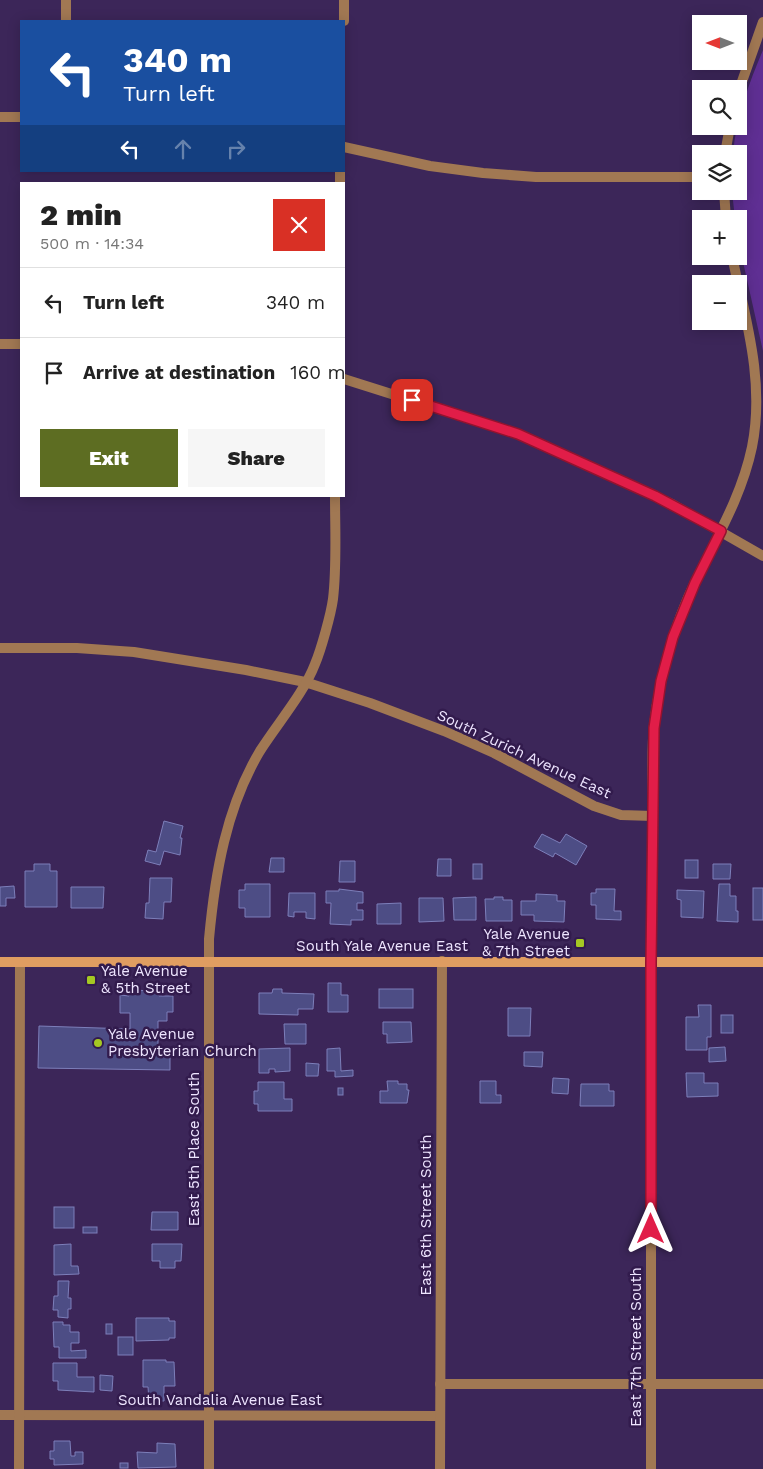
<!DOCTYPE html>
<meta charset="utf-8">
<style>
body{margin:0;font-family:"Work Sans",sans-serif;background:#f6f6f6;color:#222;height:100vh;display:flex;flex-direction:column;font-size:19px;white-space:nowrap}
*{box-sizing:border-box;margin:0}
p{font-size:16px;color:#767676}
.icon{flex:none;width:28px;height:28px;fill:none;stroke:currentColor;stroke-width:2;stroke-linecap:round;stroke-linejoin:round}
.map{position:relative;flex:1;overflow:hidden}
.sheet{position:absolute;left:20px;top:182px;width:325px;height:315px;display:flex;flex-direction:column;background:#fff;border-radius:0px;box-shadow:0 2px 12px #0003}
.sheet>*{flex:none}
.banner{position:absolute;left:20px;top:20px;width:325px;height:152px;border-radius:0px;box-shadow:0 2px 12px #0003;background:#1a4fa0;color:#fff;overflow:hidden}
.needle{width:32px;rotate:270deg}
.tools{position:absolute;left:692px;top:15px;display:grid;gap:10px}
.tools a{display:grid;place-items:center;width:55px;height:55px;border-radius:0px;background:#fff;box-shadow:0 2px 12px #0003;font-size:25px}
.pin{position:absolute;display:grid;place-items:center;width:42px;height:42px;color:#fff;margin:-21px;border-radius:10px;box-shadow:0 2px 8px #0006}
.me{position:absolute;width:55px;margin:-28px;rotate:0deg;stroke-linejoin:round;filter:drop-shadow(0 0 4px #0008)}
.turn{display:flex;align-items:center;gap:18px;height:105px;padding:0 20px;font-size:22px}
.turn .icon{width:65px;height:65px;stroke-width:2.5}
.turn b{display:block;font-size:35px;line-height:42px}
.lanes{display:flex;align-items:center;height:48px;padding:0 20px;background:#0003;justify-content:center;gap:25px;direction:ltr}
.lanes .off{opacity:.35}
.round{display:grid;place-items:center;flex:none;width:52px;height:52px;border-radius:0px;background:#f6f6f6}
.overview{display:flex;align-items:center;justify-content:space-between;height:85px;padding:0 20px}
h1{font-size:30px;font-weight:800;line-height:38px}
.button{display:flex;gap:10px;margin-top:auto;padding:10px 20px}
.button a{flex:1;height:58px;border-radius:0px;background:#5d6d22;color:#fff;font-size:20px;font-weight:800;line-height:58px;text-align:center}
.button a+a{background:#f6f6f6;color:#222}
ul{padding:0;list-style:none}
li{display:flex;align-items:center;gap:15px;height:70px;padding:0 20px;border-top:1px solid #e0e0e0}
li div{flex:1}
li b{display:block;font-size:19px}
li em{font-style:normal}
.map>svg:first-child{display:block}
.green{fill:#5f2f93}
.building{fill:#4d4d85;stroke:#7d7fba}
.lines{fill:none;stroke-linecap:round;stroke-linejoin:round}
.street{stroke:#a17853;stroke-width:10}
.secondary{stroke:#e09d61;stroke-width:10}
.route-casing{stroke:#92132f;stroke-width:12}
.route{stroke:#e11d48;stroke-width:9}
.poi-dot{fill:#a5c823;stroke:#321b4d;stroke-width:2}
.labels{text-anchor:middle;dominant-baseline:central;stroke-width:5;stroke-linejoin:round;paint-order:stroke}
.street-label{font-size:15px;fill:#eee5ff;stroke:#321b4d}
.poi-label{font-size:15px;fill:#eee5ff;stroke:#321b4d;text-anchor:start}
</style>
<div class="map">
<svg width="763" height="1469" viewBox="0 0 763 1469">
<rect width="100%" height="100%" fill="#3c2659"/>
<path class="green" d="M763 50V351L739 244V219H735L732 191H739V154H733C736 118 749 83 763 50Z"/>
<g class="building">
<polygon points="164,821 183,826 180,838 182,838 180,855 164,851 160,865 145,861 148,850 156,852"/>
<polygon points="542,834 560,843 566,834 587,846 576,865 555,853 553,857 534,847"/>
<polygon points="271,858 284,858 284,872 269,872"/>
<polygon points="438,859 451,859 451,876 437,876"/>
<rect x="685" y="860" width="13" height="18"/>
<polygon points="340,861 355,861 355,882 339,882"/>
<polygon points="34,864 50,864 50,871 57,871 57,907 25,907 25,871 34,871"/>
<rect x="473" y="864" width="9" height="15"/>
<polygon points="713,864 731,864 730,879 713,879"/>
<polygon points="150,878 172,878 171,902 164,902 163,919 145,918 146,903 149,903"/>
<polygon points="245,884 270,884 270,917 245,917 245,908 239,908 239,890 245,890"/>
<polygon points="719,884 730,884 730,896 736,896 736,911 738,911 738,922 717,921"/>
<polygon points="14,886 15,898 6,898 6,906 0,906 0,887"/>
<polygon points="71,887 104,887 103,908 71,908"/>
<rect x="753" y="888" width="10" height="32"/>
<polygon points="339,889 363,892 363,903 357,903 357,910 363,910 363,920 351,920 351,925 330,924 331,903 326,903 326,891 339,891"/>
<polygon points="596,889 615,889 614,911 621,911 621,920 596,919 596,905 591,905 591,893 596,893"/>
<polygon points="677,890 704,891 703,918 681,917 681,900 677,899"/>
<polygon points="289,893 315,893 315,919 306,918 306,912 294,912 294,917 288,916"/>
<polygon points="536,894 557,895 557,901 565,901 564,922 534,921 534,915 521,915 521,901 536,901"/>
<polygon points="476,897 476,920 454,920 453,898"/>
<polygon points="494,897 503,897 503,900 512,900 512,921 486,921 485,899 494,899"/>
<polygon points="419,898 443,898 444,921 419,922"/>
<polygon points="401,903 401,924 377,924 377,904"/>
<polygon points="328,983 341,983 341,995 348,995 348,1012 328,1012"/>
<polygon points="273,989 282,989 282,993 314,994 313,1009 298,1009 298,1015 259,1014 259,993 272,993"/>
<rect x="379" y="989" width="34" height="19"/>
<polygon points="129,990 159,991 159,996 173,996 173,1012 167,1012 167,1021 158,1021 158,1057 170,1057 170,1070 38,1068 39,1026 130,1029 130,1013 120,1013 120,995 129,996"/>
<polygon points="698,1005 711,1005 711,1037 707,1037 707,1050 686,1050 686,1017 699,1017"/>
<polygon points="508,1008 531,1008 530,1036 508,1036"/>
<rect x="721" y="1015" width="12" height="18"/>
<polygon points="383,1022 411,1022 412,1042 387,1043 387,1034 383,1034"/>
<polygon points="284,1024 306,1024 306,1044 285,1044"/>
<polygon points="725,1047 726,1061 709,1062 709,1048"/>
<polygon points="290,1048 290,1071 275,1072 275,1069 269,1069 269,1073 259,1073 259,1049"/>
<polygon points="340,1048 341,1071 353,1070 353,1076 335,1077 335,1071 327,1071 327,1049"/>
<polygon points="524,1052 543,1052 542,1067 524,1066"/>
<polygon points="306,1063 319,1064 318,1076 306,1076"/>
<polygon points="686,1073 704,1073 704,1083 718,1083 718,1096 687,1097"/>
<polygon points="553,1078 569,1079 568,1094 552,1093"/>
<polygon points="387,1081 398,1081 398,1084 407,1084 407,1090 409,1090 407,1103 380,1103 380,1091 388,1091"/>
<polygon points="480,1081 496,1081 496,1095 501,1095 501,1103 480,1103"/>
<polygon points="258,1082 284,1082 284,1099 292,1099 292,1111 258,1111 258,1104 254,1104 254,1091 258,1091"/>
<polygon points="581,1084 609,1084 609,1091 614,1091 614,1106 580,1106"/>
<rect x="338" y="1088" width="5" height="7"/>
<rect x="54" y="1207" width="20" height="21"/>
<polygon points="152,1212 178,1212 178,1230 151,1230"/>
<rect x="83" y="1227" width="14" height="6"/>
<polygon points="71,1244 71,1266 78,1266 79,1274 54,1275 54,1245"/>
<polygon points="152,1244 182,1244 181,1261 175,1261 175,1268 160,1268 160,1261 152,1261"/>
<polygon points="58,1281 69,1281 68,1298 71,1298 71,1309 68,1309 68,1318 58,1317 58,1310 53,1310 54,1296 58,1296"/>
<polygon points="136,1318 169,1318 169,1321 175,1321 175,1338 169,1338 169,1340 136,1341"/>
<polygon points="53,1322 63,1322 63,1325 70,1325 70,1332 79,1332 79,1343 71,1343 71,1351 86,1350 86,1358 59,1358 59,1347 54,1347"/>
<rect x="106" y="1324" width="6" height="10"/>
<rect x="118" y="1337" width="15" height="18"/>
<polygon points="143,1360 166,1360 166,1362 174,1362 175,1386 164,1386 164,1401 149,1401 148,1387 143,1387"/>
<polygon points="53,1363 77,1363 77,1377 94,1377 94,1392 58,1390 58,1381 53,1381"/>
<polygon points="100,1375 113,1376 112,1391 100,1390"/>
<polygon points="54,1441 70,1441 71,1456 75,1456 75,1452 83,1452 83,1464 54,1465 54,1459 50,1459 50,1451 54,1451"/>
<polygon points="157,1443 175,1444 176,1467 138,1468 137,1452 157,1453"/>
<rect x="120" y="1463" width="8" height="5"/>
</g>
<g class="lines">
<g class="street">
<polyline points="66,0 66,21"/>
<polyline points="344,21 344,0"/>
<polyline points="739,90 763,22"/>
<polyline points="0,117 21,117"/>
<polyline points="344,147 430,166 483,173 536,177 701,177"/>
<polyline points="725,154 730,126"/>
<polyline points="340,184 340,171"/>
<polyline points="724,191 726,219"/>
<polyline points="732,256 738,284"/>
<polyline points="0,344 21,344"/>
<polyline points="344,379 518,434 672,504 763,556"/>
<polyline points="0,648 77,648 134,652 246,670 305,682 370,703 444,731 494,753 594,806 621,815 653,816"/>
<polyline points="440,1384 763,1384"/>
<polyline points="0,1415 440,1416"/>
<polyline points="19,1469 20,962"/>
<path d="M209 1469V939C215 874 226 808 260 751 277 724 304 693 315 664 321 650 331 614 333 599 337 565 335 530 335 496"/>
<polyline points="440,1469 442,961"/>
<path d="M651 1469C652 1294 650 1118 651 943 651 898 653 854 653 810 653 782 651 752 654 725 660 674 674 626 696 580 717 537 742 495 752 447 763 392 751 339 739 286"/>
</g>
<polyline class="secondary" points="0,962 763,962"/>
</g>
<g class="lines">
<defs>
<polyline id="route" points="412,400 518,434 655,496 721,531 695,583 673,637 661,681 654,728 651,963 651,1229"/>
</defs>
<use href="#route" class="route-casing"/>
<use href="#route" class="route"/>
</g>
<g class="poi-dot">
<rect x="575" y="938" width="10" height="10" rx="2.5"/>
<rect x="86" y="975" width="10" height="10" rx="2.5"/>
<circle cx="98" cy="1043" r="5"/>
</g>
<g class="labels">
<g class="street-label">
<text transform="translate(524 754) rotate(25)">South Zurich Avenue East</text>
<text x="382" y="946">South Yale Avenue East</text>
<text transform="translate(194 1149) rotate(-90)">East 5th Place South</text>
<text transform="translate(426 1215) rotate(-90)">East 6th Street South</text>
<text transform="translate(636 1347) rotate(-90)">East 7th Street South</text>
<text x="220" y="1400">South Vandalia Avenue East</text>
</g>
<g class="poi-label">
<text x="570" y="934" text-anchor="end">Yale Avenue<tspan x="570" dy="17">&amp; 7th Street</tspan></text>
<text x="101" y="971">Yale Avenue<tspan x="101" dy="17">&amp; 5th Street</tspan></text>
<text x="108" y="1034">Yale Avenue<tspan x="108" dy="17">Presbyterian Church</tspan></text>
</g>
</g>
</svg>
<div class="tools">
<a><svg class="needle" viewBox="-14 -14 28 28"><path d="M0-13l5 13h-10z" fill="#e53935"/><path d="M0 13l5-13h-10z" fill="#767676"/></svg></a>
<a><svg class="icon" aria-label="search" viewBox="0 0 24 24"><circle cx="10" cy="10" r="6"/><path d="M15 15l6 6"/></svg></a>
<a><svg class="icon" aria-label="layers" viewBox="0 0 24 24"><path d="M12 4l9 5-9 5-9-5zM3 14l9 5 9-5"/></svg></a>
<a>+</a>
<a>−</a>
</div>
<div class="pin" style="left:412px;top:400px;background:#d93025"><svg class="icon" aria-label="arrive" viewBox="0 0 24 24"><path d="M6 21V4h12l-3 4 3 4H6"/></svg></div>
<svg class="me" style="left:651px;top:1229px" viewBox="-20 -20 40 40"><path d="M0-17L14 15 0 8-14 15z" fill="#e11d48" stroke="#fff" stroke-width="4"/></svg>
<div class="banner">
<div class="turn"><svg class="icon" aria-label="left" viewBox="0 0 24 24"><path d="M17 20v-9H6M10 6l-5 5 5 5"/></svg><div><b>340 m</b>Turn left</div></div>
<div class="lanes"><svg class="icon" aria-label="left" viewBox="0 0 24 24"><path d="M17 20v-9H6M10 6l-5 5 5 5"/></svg><svg class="icon off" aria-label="ahead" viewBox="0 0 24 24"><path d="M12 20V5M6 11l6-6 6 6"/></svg><svg class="icon off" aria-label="right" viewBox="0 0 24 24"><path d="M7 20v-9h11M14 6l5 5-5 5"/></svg></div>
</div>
<section class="sheet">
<div class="overview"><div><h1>2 min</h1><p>500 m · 14:34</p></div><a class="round" style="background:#d93025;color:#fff"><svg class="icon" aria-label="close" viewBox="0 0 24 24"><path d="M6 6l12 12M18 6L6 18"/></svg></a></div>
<ul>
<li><svg class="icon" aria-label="left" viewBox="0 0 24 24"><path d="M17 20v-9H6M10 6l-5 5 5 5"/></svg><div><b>Turn left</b></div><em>340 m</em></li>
<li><svg class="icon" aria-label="arrive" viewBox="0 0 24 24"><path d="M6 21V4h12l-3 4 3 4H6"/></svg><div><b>Arrive at destination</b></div><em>160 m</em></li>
</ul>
<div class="button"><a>Exit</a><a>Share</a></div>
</section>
</div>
